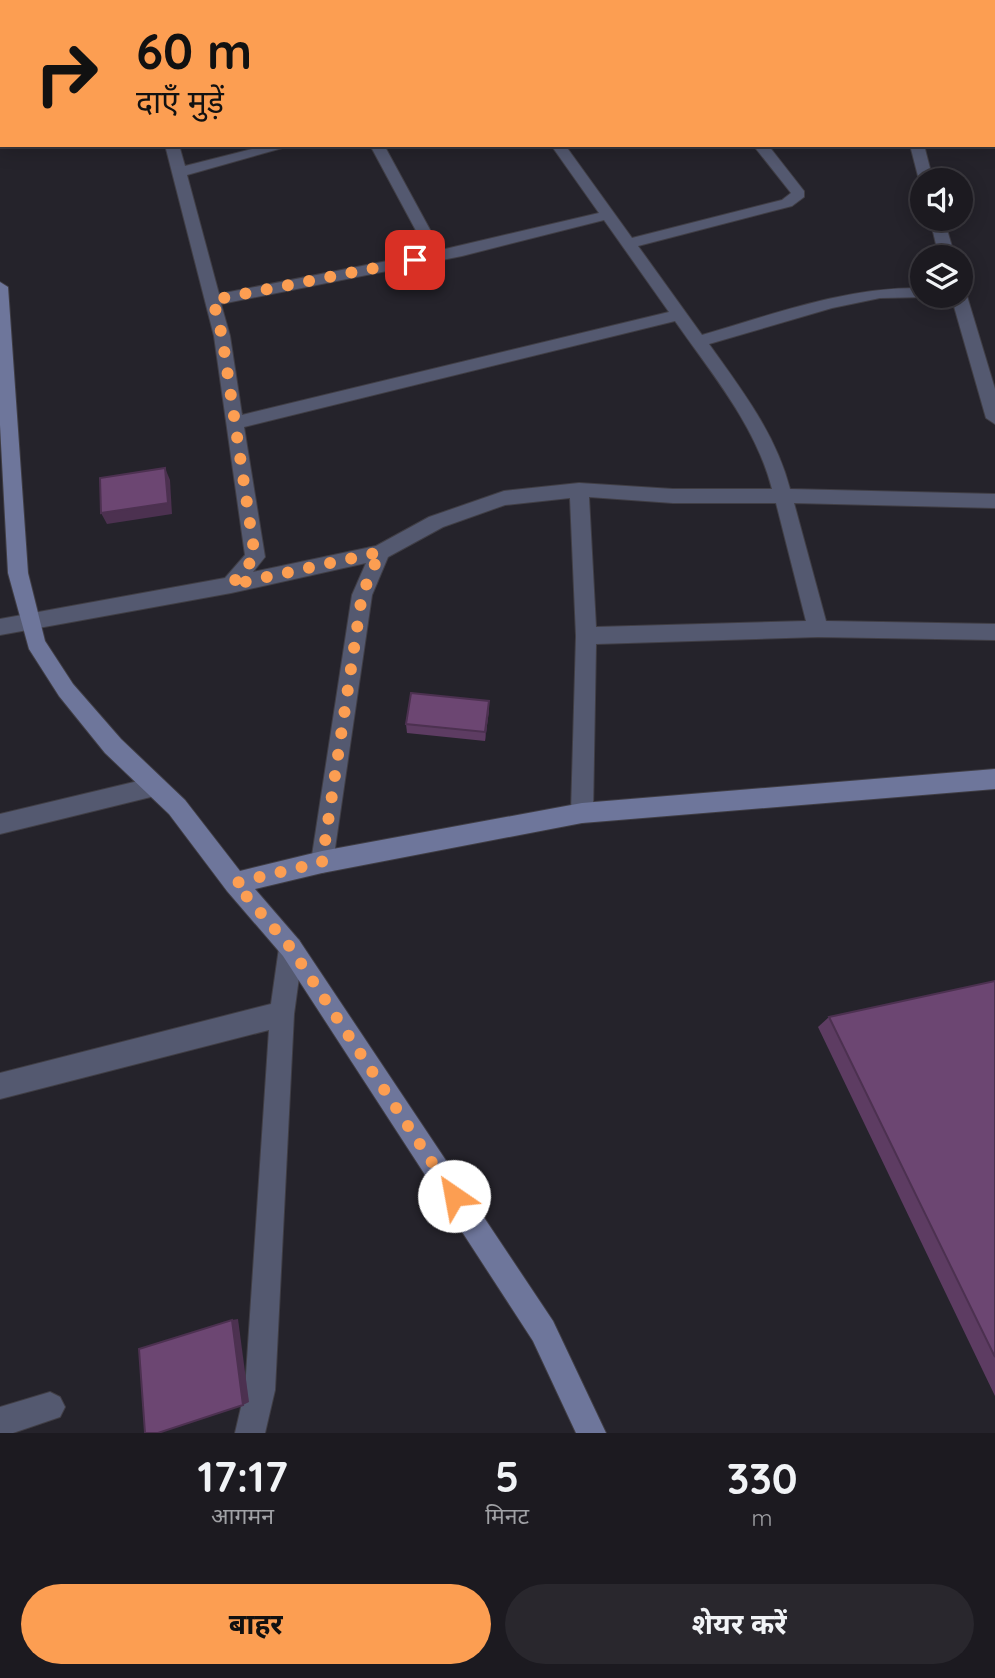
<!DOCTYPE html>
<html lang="hi">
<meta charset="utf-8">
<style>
body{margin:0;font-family:Quicksand,"Noto Sans Devanagari",sans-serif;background:#29272d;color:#f1f3f6;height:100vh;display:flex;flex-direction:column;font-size:26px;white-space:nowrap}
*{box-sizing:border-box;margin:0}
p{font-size:23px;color:#a0a1a5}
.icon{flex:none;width:38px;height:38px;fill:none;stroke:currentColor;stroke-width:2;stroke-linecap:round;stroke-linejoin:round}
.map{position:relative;height:1433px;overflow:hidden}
.details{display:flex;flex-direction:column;background:#1c1a20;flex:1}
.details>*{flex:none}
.banner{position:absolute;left:0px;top:0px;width:996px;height:147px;box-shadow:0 4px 18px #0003,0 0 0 2px #3a383e;background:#fc9e52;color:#111;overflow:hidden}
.buttons{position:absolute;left:910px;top:168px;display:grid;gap:14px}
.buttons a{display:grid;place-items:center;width:63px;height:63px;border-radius:50%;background:#1c1a20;box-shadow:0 4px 18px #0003,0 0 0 2px #3a383e;font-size:35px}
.pin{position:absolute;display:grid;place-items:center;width:60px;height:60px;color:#fff;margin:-30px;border-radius:14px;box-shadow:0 4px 10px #0006}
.me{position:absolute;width:77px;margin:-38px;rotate:327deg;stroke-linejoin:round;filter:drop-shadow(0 0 5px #0008)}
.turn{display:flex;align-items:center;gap:24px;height:147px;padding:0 21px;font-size:32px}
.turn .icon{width:91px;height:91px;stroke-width:2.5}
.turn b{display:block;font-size:49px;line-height:60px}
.eta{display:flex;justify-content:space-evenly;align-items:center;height:119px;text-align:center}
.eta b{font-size:42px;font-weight:700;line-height:49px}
.cta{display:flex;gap:14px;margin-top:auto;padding:14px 21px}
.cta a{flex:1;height:80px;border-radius:42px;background:#fc9e52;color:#111;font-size:28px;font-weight:700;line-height:80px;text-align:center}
.cta a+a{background:#29272d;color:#f1f3f6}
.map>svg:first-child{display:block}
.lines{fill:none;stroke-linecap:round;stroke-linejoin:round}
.street-casing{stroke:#403e45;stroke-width:2}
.secondary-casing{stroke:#403e45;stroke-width:2}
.street{fill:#545970;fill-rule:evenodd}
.secondary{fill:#6e769b;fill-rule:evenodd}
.wall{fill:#5d3c62}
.shaded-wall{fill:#4c3150}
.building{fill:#6c4672;stroke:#4c3150;stroke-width:2}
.route{stroke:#fc9e52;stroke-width:12;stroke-dasharray:0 21.6}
</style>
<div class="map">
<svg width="995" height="1433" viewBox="0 0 995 1433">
<rect width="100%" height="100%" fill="#25232b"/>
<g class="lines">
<defs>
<g id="street">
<polygon points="131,0 145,0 130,2"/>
<polygon points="451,0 463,0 464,2 452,2"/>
<polygon points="626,0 639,0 640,2 627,2"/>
<polygon points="811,0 823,0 824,2 812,2"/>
<path d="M165 145H179L185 166 268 145H293L187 175 219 294 428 253 370 145H384L441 250 599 213 551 145H565L632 238 782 200 791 193 753 145H768L804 191V197L792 206 638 246 702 335C774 314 846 287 922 288V296L928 297 880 298 832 308 709 344C741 389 776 434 790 489L995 494V508L794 503 826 621 995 624V640L818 637 596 644 593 813 590 820 582 823 574 820 571 813 576 636 570 498 505 505 443 527 388 557 372 595 333 862 330 870 322 873 314 870 311 862 352 595 366 563 231 593 0 635V619L225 578 245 555 214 336ZM604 220 669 312 242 415 230 336 221 304 462 256ZM675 321C712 374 756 426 772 489H673L579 483 504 491 429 517 376 546 253 572 265 557 244 427ZM589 497 673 503H776L806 621 596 627Z"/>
<polygon points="910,145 924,145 933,180 922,180 922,183 919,180"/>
<polygon points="930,219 944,219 955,257 939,257"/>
<polygon points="961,291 967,296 995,389 995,424 986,418 951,296 961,296"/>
<polygon points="155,777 163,780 166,787 163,794 0,834 0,814"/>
<polygon points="291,936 299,940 303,948 294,1014 275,1390 265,1433 235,1433 245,1390 269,1030 0,1099 0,1073 271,1004 279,948 283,940"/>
<polygon points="50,1392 60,1397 65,1407 60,1417 13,1433 0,1433 0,1407"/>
</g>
<polygon id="secondary" points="0,282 8,287 28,573 45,641 73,684 121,739 185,800 240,871 322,851 582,803 995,769 995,789 582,823 322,873 255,889 299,940 553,1321 606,1433 576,1433 533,1341 283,956 227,891 169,814 105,753 59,696 29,649 8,573 0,425"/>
</defs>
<use href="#street" class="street-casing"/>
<use href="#secondary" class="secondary-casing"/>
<use href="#street" class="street"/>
<use href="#secondary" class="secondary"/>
</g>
<g class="wall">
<polygon points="489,710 485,741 407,733 406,724"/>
<polygon points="995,981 995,1396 818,1027 829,1017"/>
</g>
<g class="shaded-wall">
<polygon points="165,468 170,480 172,514 107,524 101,513"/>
<polygon points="489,701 489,710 485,741 485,732"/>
<polygon points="238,1319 249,1402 243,1405 232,1320"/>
</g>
<g class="building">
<polygon points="165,468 168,503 101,513 100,478"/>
<polygon points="411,693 489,701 485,732 406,724"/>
<polygon points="995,981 995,1357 829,1017"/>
<polygon points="232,1320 243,1405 158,1433 145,1433 139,1349"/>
</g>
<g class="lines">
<polyline class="route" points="415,260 213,300 222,336 255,557 231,585 380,552 362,595 322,862 235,883 291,948 454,1196"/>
</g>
</svg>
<div class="buttons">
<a><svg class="icon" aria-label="sound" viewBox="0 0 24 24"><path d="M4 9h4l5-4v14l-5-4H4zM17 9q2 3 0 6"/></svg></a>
<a><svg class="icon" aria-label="layers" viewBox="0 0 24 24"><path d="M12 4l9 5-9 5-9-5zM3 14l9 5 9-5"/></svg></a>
</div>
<div class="pin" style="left:415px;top:260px;background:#d93025"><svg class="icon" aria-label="arrive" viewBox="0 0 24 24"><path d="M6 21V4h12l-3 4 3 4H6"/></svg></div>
<svg class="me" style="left:454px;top:1196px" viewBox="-20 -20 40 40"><circle r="19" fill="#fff"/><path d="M0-13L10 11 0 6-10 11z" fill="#fc9e52"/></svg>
<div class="banner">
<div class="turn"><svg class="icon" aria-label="right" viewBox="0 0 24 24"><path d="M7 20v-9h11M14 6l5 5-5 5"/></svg><div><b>60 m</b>दाएँ मुड़ें</div></div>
</div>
</div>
<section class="details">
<div class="eta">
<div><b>17:17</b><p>आगमन</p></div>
<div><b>5</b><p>मिनट</p></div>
<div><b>330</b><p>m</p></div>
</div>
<div class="cta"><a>बाहर</a><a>शेयर करें</a></div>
</section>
